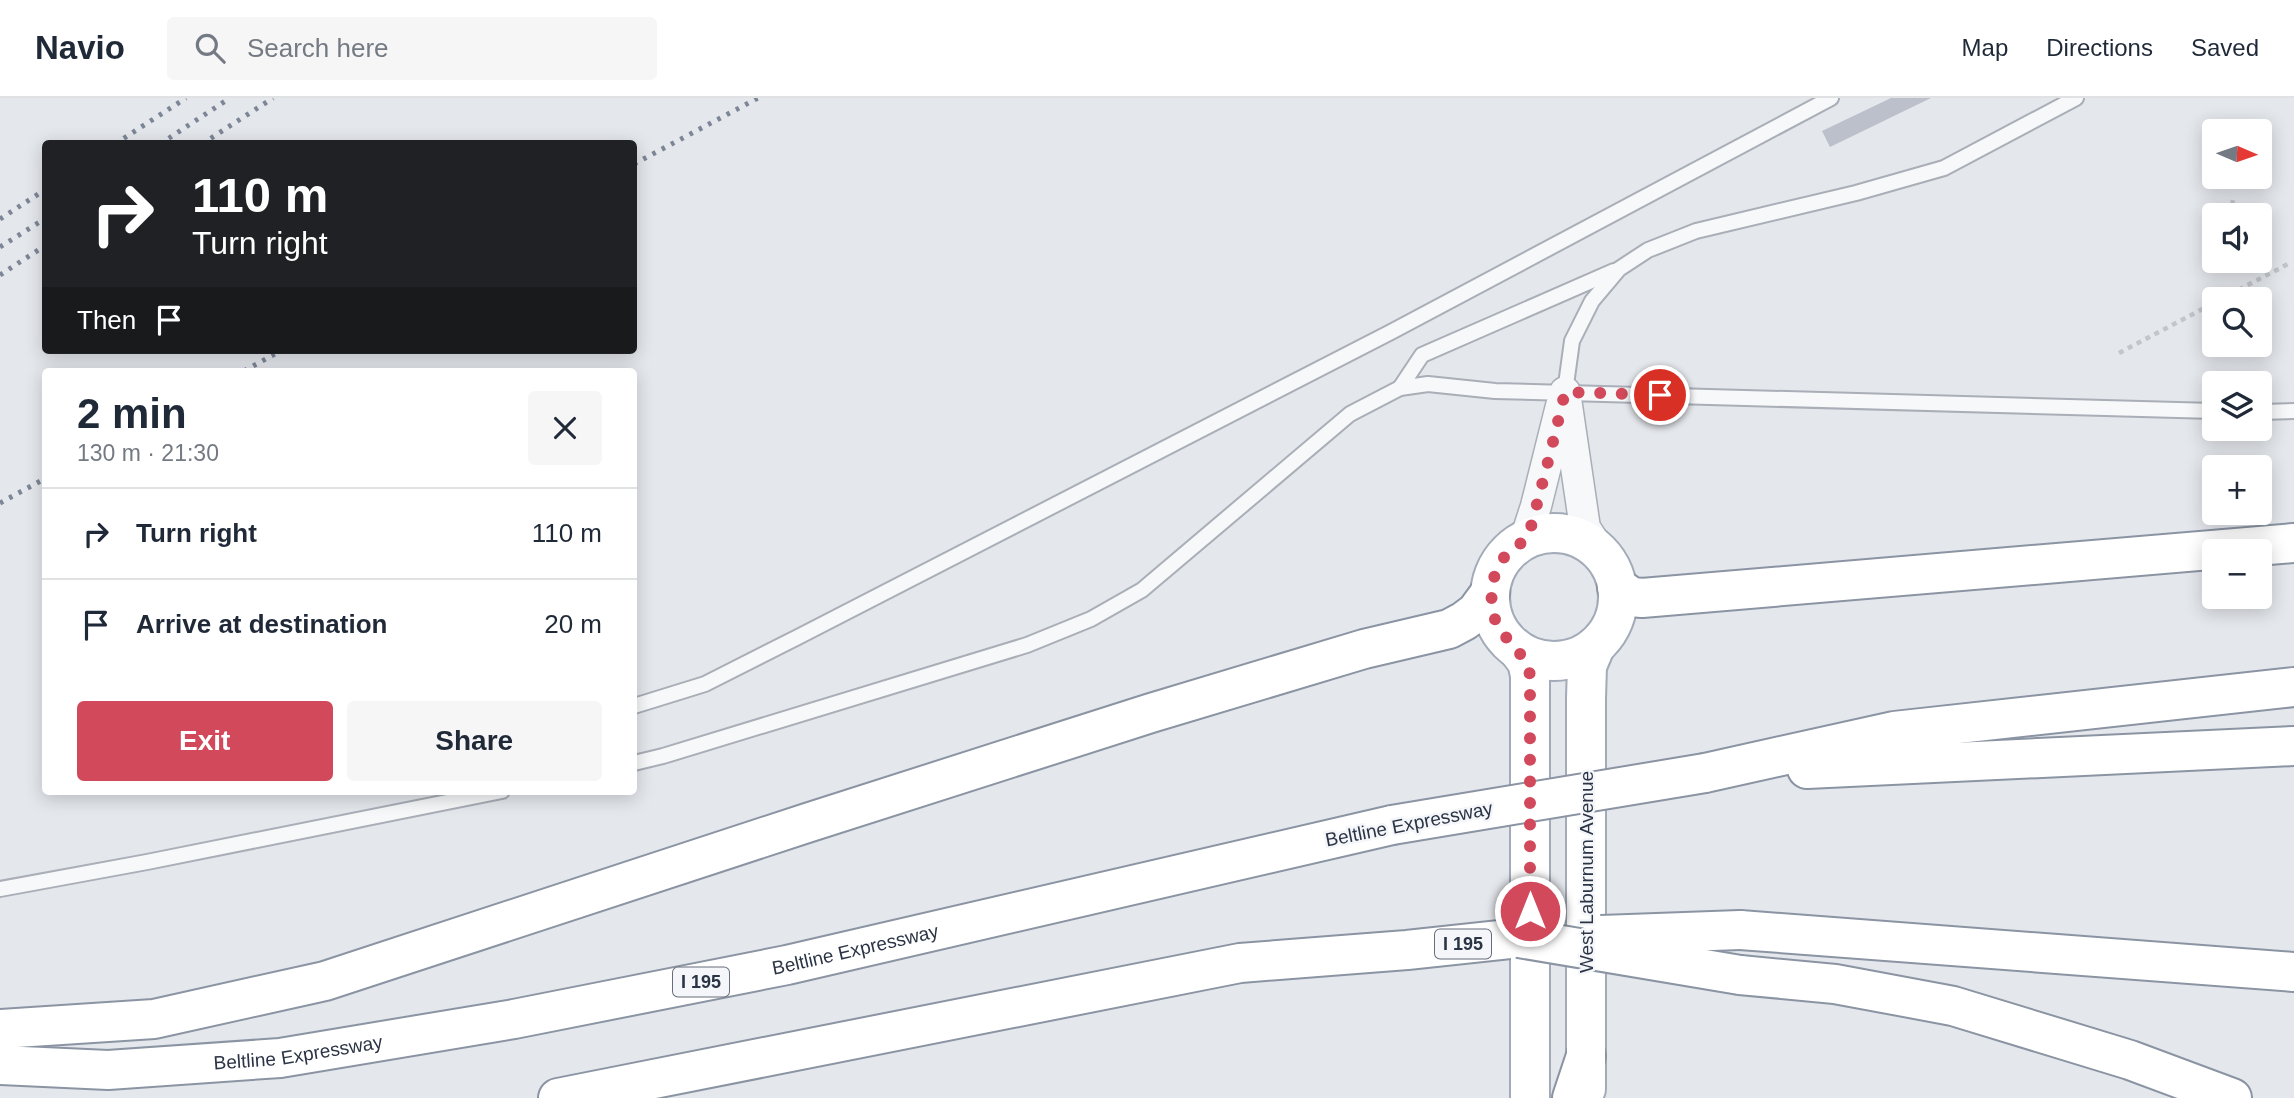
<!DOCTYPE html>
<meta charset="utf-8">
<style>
body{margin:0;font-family:Helvetica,sans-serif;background:#f6f6f7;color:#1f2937;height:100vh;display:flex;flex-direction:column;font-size:26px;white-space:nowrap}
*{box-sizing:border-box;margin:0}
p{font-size:23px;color:#747a83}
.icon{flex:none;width:38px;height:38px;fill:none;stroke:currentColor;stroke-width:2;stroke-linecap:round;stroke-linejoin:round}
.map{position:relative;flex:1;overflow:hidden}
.drawer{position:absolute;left:42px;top:270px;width:595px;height:427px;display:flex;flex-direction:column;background:#fff;border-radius:7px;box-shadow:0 4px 18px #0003}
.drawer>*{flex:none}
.top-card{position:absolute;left:42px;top:42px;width:595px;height:214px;border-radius:7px;box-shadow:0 4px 18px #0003;background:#202124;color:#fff;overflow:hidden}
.needle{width:46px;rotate:92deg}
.controls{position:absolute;left:2202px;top:21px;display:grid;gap:14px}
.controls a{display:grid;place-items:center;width:70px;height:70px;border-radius:7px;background:#fff;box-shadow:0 4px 18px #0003;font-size:35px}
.pin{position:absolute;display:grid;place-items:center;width:60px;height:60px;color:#fff;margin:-30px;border:4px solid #fff;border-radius:50%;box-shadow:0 2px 7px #0007}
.me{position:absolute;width:77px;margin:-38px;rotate:0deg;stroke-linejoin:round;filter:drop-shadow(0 0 5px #0008)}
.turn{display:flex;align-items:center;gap:24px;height:147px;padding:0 35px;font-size:32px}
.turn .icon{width:91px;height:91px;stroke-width:2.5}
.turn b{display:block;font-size:49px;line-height:60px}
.then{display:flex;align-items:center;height:66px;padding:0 35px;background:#0003;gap:14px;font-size:26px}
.round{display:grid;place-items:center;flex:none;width:74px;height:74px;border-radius:7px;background:#f6f6f7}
.head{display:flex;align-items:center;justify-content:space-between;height:119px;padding:0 35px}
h1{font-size:42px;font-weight:700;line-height:52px}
.cta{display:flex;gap:14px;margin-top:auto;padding:14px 35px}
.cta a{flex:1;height:80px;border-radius:7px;background:#d1495b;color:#fff;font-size:28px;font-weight:700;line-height:80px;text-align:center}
.cta a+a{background:#f6f6f7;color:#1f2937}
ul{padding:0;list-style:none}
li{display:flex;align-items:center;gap:21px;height:91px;padding:0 35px;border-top:2px solid #e0e1e3}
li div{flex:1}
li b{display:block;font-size:26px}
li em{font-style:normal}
header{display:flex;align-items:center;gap:42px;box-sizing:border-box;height:98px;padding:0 35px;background:#fff;border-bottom:2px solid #e0e1e3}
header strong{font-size:33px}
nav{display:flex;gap:38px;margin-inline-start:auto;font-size:24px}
.search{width:490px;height:63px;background:#f6f6f7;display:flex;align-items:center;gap:18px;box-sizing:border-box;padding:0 24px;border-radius:7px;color:#747a83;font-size:26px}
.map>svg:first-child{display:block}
.building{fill:#bbc0ca}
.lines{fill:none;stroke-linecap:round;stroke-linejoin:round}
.service-casing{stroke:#a9aeb7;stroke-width:18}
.minor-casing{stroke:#a9aeb7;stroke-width:33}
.primary-casing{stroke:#a3abb8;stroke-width:42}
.motorway-casing{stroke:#8b94a3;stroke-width:42}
.path{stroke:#c2c5cb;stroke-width:4.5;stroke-dasharray:5 5;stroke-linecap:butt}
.service{stroke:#f7f8fa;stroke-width:14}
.minor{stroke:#f7f8fa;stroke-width:30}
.primary{stroke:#fff;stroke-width:38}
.motorway{stroke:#fff;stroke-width:38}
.rail{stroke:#7d8696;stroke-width:5;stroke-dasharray:3.5 7;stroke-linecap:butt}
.motorway-bridge-casing{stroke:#8b94a3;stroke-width:42;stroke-linecap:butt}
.motorway-bridge{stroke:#fff;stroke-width:38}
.route{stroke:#d1495b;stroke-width:12;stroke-dasharray:0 21.6}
.labels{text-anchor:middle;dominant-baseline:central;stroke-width:5;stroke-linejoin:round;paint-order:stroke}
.shield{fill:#f4f6f9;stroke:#676e7b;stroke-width:2}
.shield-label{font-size:18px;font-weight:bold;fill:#2b3445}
.street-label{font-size:19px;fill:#2b3445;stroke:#f4f6f9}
</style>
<header>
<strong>Navio</strong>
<div class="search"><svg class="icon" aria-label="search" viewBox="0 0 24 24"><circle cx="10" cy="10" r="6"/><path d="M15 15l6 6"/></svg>Search here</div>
<nav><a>Map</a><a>Directions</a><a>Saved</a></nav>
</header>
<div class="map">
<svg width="2294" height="1000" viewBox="0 0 2294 1000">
<rect width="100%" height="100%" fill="#e4e7ec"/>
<polygon class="building" points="1891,0 1931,0 1830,49 1822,33"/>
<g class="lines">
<defs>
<g id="service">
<polyline points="1400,290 1422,257 1614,173"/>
<polyline points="1565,294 1572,243 1592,203 1619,171 1648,152 1696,133 1856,95 1944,70 2076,0"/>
<polyline points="2259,314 2294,313"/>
<polyline points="634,608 705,586 798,539 1391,234 1831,0"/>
<polyline points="634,665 663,658 1027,547 1091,521 1142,492 1350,316 1400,290 1428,286 1495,293 2214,313"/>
<polyline points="0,791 147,764 502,693"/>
</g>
<g id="minor">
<polyline points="1565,294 1585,430 1600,453"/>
<polyline points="1525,442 1536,408 1561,308"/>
</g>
<g id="primary">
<circle cx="1554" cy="499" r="64"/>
<polyline points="1518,552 1527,564 1530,577 1530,1000"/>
<polyline points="1586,991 1586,600 1587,568 1595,549"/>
</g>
<g id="motorway">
<polyline points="1617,489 1632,499 1642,500 2294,445"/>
<polyline points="1807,671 2294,648"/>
<polyline points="1705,675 1894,633 2294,589"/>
<polyline points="1740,832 2294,874"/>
<polyline points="1740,877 1835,886 1953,908 2130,962 2232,1000"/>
<polyline points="0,931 154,921 325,883 807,725 1151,615 1364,551 1449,531 1464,523 1476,514 1490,495"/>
<path id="s1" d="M0 967 108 972 280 960 514 921 787 867 1392 727"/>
<polyline points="558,1000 1240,865 1407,852 1519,840"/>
<polyline points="1572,1000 1586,958"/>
</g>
</defs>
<use href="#service" class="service-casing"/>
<use href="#minor" class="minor-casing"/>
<use href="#primary" class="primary-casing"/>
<use href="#motorway" class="motorway-casing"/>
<g class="path">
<polyline points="2231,117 2233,101"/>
<polyline points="2221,201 2288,166"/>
<polyline points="2119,255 2214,205"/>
</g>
<use href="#service" class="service"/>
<use href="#minor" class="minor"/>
<use href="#primary" class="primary"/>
<use href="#motorway" class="motorway"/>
<g class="rail">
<polyline points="115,46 186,0"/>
<polyline points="160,46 230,0"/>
<polyline points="202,46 273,0"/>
<polyline points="634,66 758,0"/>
<polyline points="0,121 46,91"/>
<polyline points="0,149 46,120"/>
<polyline points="0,177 46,147"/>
<polyline points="244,273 282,252"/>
<polyline points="0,405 46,380"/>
</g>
<defs>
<g id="motorway-bridge">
<polyline points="1392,727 1705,675"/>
<polyline points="1601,837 1740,832"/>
<polyline points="1519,840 1740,877"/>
</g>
</defs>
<use href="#motorway-bridge" class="motorway-bridge-casing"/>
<use href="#motorway-bridge" class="motorway-bridge"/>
</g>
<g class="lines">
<path class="route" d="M1530 813V577C1523 548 1498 541 1493 514 1489 493 1493 469 1509 454 1514 449 1522 446 1526 440 1533 428 1536 408 1540 394 1549 361 1557 328 1565 294L1660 297"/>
</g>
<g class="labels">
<g class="shield">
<rect x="1435" y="831.5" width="56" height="29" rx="5"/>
<rect x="673" y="869.5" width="56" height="29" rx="5"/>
</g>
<g class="shield-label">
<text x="1463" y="846">I 195</text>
<text x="701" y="884">I 195</text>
</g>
<g class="street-label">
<text transform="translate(1409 726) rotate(-11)">Beltline Expressway</text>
<text transform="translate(1586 774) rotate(-90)">West Laburnum Avenue</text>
<text stroke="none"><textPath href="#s1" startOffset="866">Beltline Expressway</textPath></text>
<text stroke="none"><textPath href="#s1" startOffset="299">Beltline Expressway</textPath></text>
</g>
</g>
</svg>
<div class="controls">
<a><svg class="needle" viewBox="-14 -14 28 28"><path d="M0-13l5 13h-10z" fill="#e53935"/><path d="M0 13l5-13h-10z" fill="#747a83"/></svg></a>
<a><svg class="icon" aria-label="sound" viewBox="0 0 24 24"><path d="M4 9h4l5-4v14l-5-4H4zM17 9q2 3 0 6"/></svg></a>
<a><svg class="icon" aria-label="search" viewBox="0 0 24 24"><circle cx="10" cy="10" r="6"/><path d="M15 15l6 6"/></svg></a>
<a><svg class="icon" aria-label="layers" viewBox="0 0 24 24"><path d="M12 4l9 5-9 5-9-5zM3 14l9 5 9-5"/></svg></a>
<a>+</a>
<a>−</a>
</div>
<div class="pin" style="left:1660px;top:297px;background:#d93025"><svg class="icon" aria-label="arrive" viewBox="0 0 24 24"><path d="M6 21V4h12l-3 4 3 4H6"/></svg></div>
<svg class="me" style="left:1530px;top:813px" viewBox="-20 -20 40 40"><circle r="17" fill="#d1495b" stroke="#fff" stroke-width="3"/><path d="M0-11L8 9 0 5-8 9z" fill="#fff"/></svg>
<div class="top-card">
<div class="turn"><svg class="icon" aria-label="right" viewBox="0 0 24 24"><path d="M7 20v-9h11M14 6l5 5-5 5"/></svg><div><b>110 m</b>Turn right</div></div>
<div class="then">Then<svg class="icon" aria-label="arrive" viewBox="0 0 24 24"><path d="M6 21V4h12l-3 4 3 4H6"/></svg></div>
</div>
<section class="drawer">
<div class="head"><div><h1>2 min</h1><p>130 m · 21:30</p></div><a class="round"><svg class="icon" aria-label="close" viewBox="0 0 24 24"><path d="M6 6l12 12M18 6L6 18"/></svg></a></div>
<ul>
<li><svg class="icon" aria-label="right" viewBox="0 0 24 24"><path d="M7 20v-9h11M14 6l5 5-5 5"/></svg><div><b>Turn right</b></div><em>110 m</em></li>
<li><svg class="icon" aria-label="arrive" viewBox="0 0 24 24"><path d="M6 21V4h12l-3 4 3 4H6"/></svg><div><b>Arrive at destination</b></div><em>20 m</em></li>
</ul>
<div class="cta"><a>Exit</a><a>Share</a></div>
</section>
</div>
